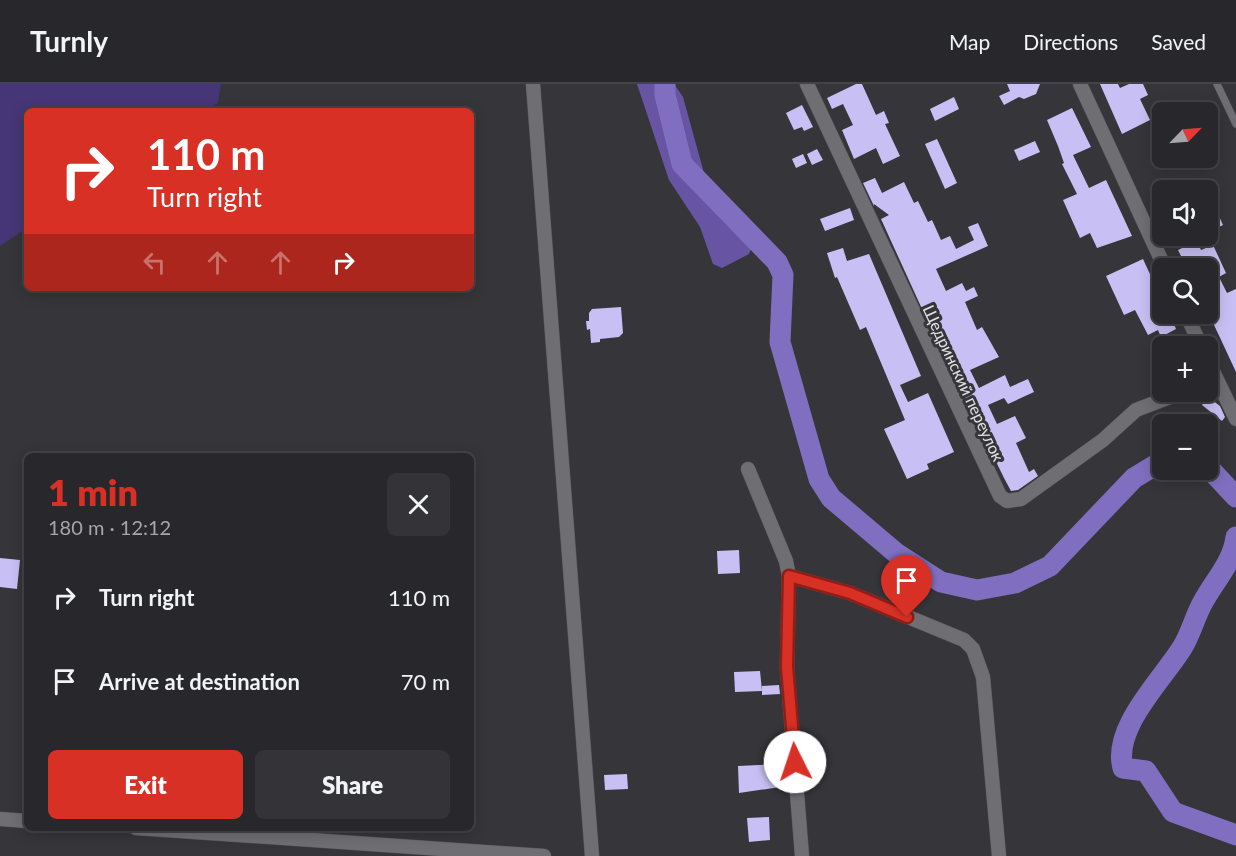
<!DOCTYPE html>
<meta charset="utf-8">
<style>
body{margin:0;font-family:Lato,sans-serif;background:#343438;color:#f1f3f6;height:100vh;display:flex;flex-direction:column;font-size:22px;white-space:nowrap}
*{box-sizing:border-box;margin:0}
p{font-size:20px;color:#a5a6a9}
.icon{flex:none;width:33px;height:33px;fill:none;stroke:currentColor;stroke-width:2;stroke-linecap:round;stroke-linejoin:round}
.map{position:relative;flex:1;overflow:hidden}
.panel{position:absolute;left:24px;top:369px;width:450px;height:378px;display:flex;flex-direction:column;background:#28282c;border-radius:9px;box-shadow:0 3px 15px #0003,0 0 0 2px #444448}
.panel>*{flex:none}
.banner{position:absolute;left:24px;top:24px;width:450px;height:183px;border-radius:9px;box-shadow:0 3px 15px #0003,0 0 0 2px #444448;background:#d93025;color:#fff;overflow:hidden}
.needle{width:39px;rotate:65deg}
.fabs{position:absolute;left:1152px;top:18px;display:grid;gap:12px}
.fabs a{display:grid;place-items:center;width:66px;height:66px;border-radius:9px;background:#28282c;box-shadow:0 3px 15px #0003,0 0 0 2px #444448;font-size:30px}
.pin{position:absolute;display:grid;place-items:center;width:51px;height:51px;color:#fff;margin:-62px -26px;border-radius:50% 50% 50% 0;rotate:-45deg;box-shadow:0 0 6px #0007}
.pin .icon{rotate:45deg}
.me{position:absolute;width:66px;margin:-33px;rotate:356deg;stroke-linejoin:round;filter:drop-shadow(0 0 4px #0008)}
.turn{display:flex;align-items:center;gap:21px;height:126px;padding:0 24px;font-size:27px}
.turn .icon{width:78px;height:78px;stroke-width:2.5}
.turn b{display:block;font-size:42px;line-height:51px}
.lanes{display:flex;align-items:center;height:57px;padding:0 24px;background:#0003;justify-content:center;gap:30px;direction:ltr}
.lanes .off{opacity:.35}
.round{display:grid;place-items:center;flex:none;width:63px;height:63px;border-radius:9px;background:#343438}
.summary{display:flex;align-items:center;justify-content:space-between;height:102px;padding:0 24px}
h1{font-size:36px;font-weight:800;line-height:45px;color:#d93025}
.primary-button{display:flex;gap:12px;margin-top:auto;padding:12px 24px}
.primary-button a{flex:1;height:69px;border-radius:9px;background:#d93025;color:#fff;font-size:24px;font-weight:800;line-height:69px;text-align:center}
.primary-button a+a{background:#343438;color:#f1f3f6}
ul{padding:0;list-style:none}
li{display:flex;align-items:center;gap:18px;height:84px;padding:0 24px}
li div{flex:1}
li b{display:block;font-size:22px}
li em{font-style:normal}
header{display:flex;align-items:center;gap:36px;box-sizing:border-box;height:84px;padding:0 30px;background:#28282c;border-bottom:2px solid #444448}
header strong{font-size:28px}
nav{display:flex;gap:33px;margin-inline-start:auto;font-size:21px}
.map>svg:first-child{display:block}
.green{fill:#463677}
.forest{fill:#6755a3}
.lines{fill:none;stroke-linecap:round;stroke-linejoin:round}
.river{stroke:#806fc0;stroke-width:21}
.building{fill:#c8c0f4}
.lane-casing{stroke:#555458;stroke-width:8}
.street-casing{stroke:#555458;stroke-width:15}
.lane{stroke:#6e6e73;stroke-width:7}
.street{stroke:#6e6e73;stroke-width:14}
.route-casing{stroke:#8d1f18;stroke-width:15}
.route{stroke:#d93025;stroke-width:10}
.labels{text-anchor:middle;dominant-baseline:central;stroke-width:6;stroke-linejoin:round;paint-order:stroke}
.street-label{font-size:16px;fill:#e2e2e5;stroke:#36353a}
</style>
<header>
<strong>Turnly</strong>
<nav><a>Map</a><a>Directions</a><a>Saved</a></nav>
</header>
<div class="map">
<svg width="1236" height="772" viewBox="0 0 1236 772">
<rect width="100%" height="100%" fill="#36353a"/>
<polygon class="green" points="0,0 221,0 218,19 205,27 27,27 27,144 0,162"/>
<polygon class="forest" points="637,0 674,0 683,13 704,89 758,147 749,170 722,184 713,180 700,143 669,96"/>
<g class="lines">
<g class="river">
<polyline points="665,0 665,11 682,80 777,178 783,191 780,258 819,395 831,414 896,469 941,498 977,506 1015,499 1050,482 1134,394 1162,377"/>
<polyline points="1208,383 1236,413"/>
<path d="M1236 453C1233 478 1215 496 1203 518 1195 532 1191 550 1182 564 1162 596 1112 644 1123 684L1146 687 1173 728 1236 751"/>
</g>
</g>
<g class="building">
<polygon points="856,0 862,0 876,31 884,27 889,39 885,40 900,72 883,80 876,64 854,75 842,46 853,41 843,20 832,25 827,14"/>
<polygon points="1007,0 1040,0 1036,10 1024,15 1019,13 1004,21 999,12 1010,7"/>
<polygon points="1100,0 1118,0 1120,4 1129,0 1143,0 1148,11 1140,15 1150,36 1122,50"/>
<polygon points="954,13 959,25 935,37 930,25"/>
<polygon points="802,21 813,43 804,47 802,43 794,46 786,29"/>
<polygon points="1072,24 1091,63 1073,71 1089,104 1106,96 1132,152 1097,164 1090,149 1080,154 1063,116 1077,110 1062,80 1064,79 1058,62 1047,36"/>
<polygon points="937,55 957,99 945,105 925,60"/>
<polygon points="1035,57 1040,68 1019,77 1014,66"/>
<polygon points="817,65 823,76 812,81 807,70"/>
<polygon points="803,70 807,79 796,84 792,75"/>
<polygon points="875,94 882,109 904,98 914,119 918,117 928,138 932,136 941,156 950,152 956,165 974,156 968,143 978,139 988,162 936,185 946,207 962,199 966,207 974,203 978,212 965,218 977,246 982,243 999,273 970,286 979,304 1005,291 1010,303 1028,295 1034,308 1008,320 1004,314 988,321 997,340 1015,332 1026,354 1016,359 1029,388 1034,385 1038,392 1018,406 1011,407 1004,394 928,238 881,135 889,131 874,120 874,122 863,99"/>
<polygon points="1208,108 1223,141 1213,146 1208,135"/>
<polygon points="850,124 854,136 825,147 820,135"/>
<polygon points="1197,157 1201,166 1213,161 1226,189 1219,193 1227,209 1236,205 1236,288 1208,228 1208,184 1187,184 1178,166"/>
<polygon points="843,164 847,177 869,170 921,292 900,301 908,318 928,309 954,368 927,380 929,385 907,395 884,345 905,336 866,243 860,246 837,193 835,194 827,169"/>
<polygon points="1143,175 1162,216 1162,237 1171,233 1176,245 1161,253 1158,246 1148,251 1135,226 1124,231 1106,192"/>
<polygon points="621,223 623,249 619,253 600,255 600,258 591,259 590,245 587,246 586,237 589,237 589,229 592,225"/>
<polygon points="1208,313 1220,322 1225,333 1222,337 1202,321"/>
<polygon points="739,466 740,489 718,490 717,467"/>
<polygon points="0,474 20,476 17,505 0,503"/>
<polygon points="760,587 762,607 735,608 734,588"/>
<polygon points="779,601 780,610 762,611 762,602"/>
<polygon points="777,657 784,657 787,702 739,709 738,682 778,680"/>
<polygon points="627,690 628,705 605,706 604,691"/>
<polygon points="769,733 770,756 749,758 747,734"/>
</g>
<g class="lines">
<defs>
<polyline id="lane" points="1217,0 1236,40"/>
<g id="street">
<polyline points="533,0 592,772"/>
<polyline points="807,0 1000,412 1007,417 1021,415 1103,356 1136,326 1183,308"/>
<polyline points="1080,0 1165,184"/>
<polyline points="1186,230 1201,262"/>
<polyline points="1208,277 1236,335"/>
<polyline points="748,385 786,477 789,492 787,583 802,772"/>
<polyline points="789,492 850,509 964,556 973,565 983,593 999,772"/>
<polyline points="0,735 27,737"/>
<polyline points="136,744 544,772"/>
</g>
</defs>
<use href="#lane" class="lane-casing"/>
<use href="#street" class="street-casing"/>
<use href="#lane" class="lane"/>
<use href="#street" class="street"/>
</g>
<g class="lines">
<defs>
<polyline id="route" points="795,678 787,583 789,492 850,509 907,533"/>
</defs>
<use href="#route" class="route-casing"/>
<use href="#route" class="route"/>
</g>
<g class="labels">
<g class="street-label">
<text transform="translate(964 299) rotate(65)">Щедринский переулок</text>
</g>
</g>
</svg>
<div class="fabs">
<a><svg class="needle" viewBox="-14 -14 28 28"><path d="M0-13l5 13h-10z" fill="#e53935"/><path d="M0 13l5-13h-10z" fill="#a5a6a9"/></svg></a>
<a><svg class="icon" aria-label="sound" viewBox="0 0 24 24"><path d="M4 9h4l5-4v14l-5-4H4zM17 9q2 3 0 6"/></svg></a>
<a><svg class="icon" aria-label="search" viewBox="0 0 24 24"><circle cx="10" cy="10" r="6"/><path d="M15 15l6 6"/></svg></a>
<a>+</a>
<a>−</a>
</div>
<div class="pin" style="left:907px;top:533px;background:#d93025"><svg class="icon" aria-label="arrive" viewBox="0 0 24 24"><path d="M6 21V4h12l-3 4 3 4H6"/></svg></div>
<svg class="me" style="left:795px;top:678px" viewBox="-20 -20 40 40"><circle r="19" fill="#fff"/><path d="M0-13L10 11 0 6-10 11z" fill="#d93025"/></svg>
<div class="banner">
<div class="turn"><svg class="icon" aria-label="right" viewBox="0 0 24 24"><path d="M7 20v-9h11M14 6l5 5-5 5"/></svg><div><b>110 m</b>Turn right</div></div>
<div class="lanes"><svg class="icon off" aria-label="left" viewBox="0 0 24 24"><path d="M17 20v-9H6M10 6l-5 5 5 5"/></svg><svg class="icon off" aria-label="ahead" viewBox="0 0 24 24"><path d="M12 20V5M6 11l6-6 6 6"/></svg><svg class="icon off" aria-label="ahead" viewBox="0 0 24 24"><path d="M12 20V5M6 11l6-6 6 6"/></svg><svg class="icon" aria-label="right" viewBox="0 0 24 24"><path d="M7 20v-9h11M14 6l5 5-5 5"/></svg></div>
</div>
<section class="panel">
<div class="summary"><div><h1>1 min</h1><p>180 m · 12:12</p></div><a class="round"><svg class="icon" aria-label="close" viewBox="0 0 24 24"><path d="M6 6l12 12M18 6L6 18"/></svg></a></div>
<ul>
<li><svg class="icon" aria-label="right" viewBox="0 0 24 24"><path d="M7 20v-9h11M14 6l5 5-5 5"/></svg><div><b>Turn right</b></div><em>110 m</em></li>
<li><svg class="icon" aria-label="arrive" viewBox="0 0 24 24"><path d="M6 21V4h12l-3 4 3 4H6"/></svg><div><b>Arrive at destination</b></div><em>70 m</em></li>
</ul>
<div class="primary-button"><a>Exit</a><a>Share</a></div>
</section>
</div>
